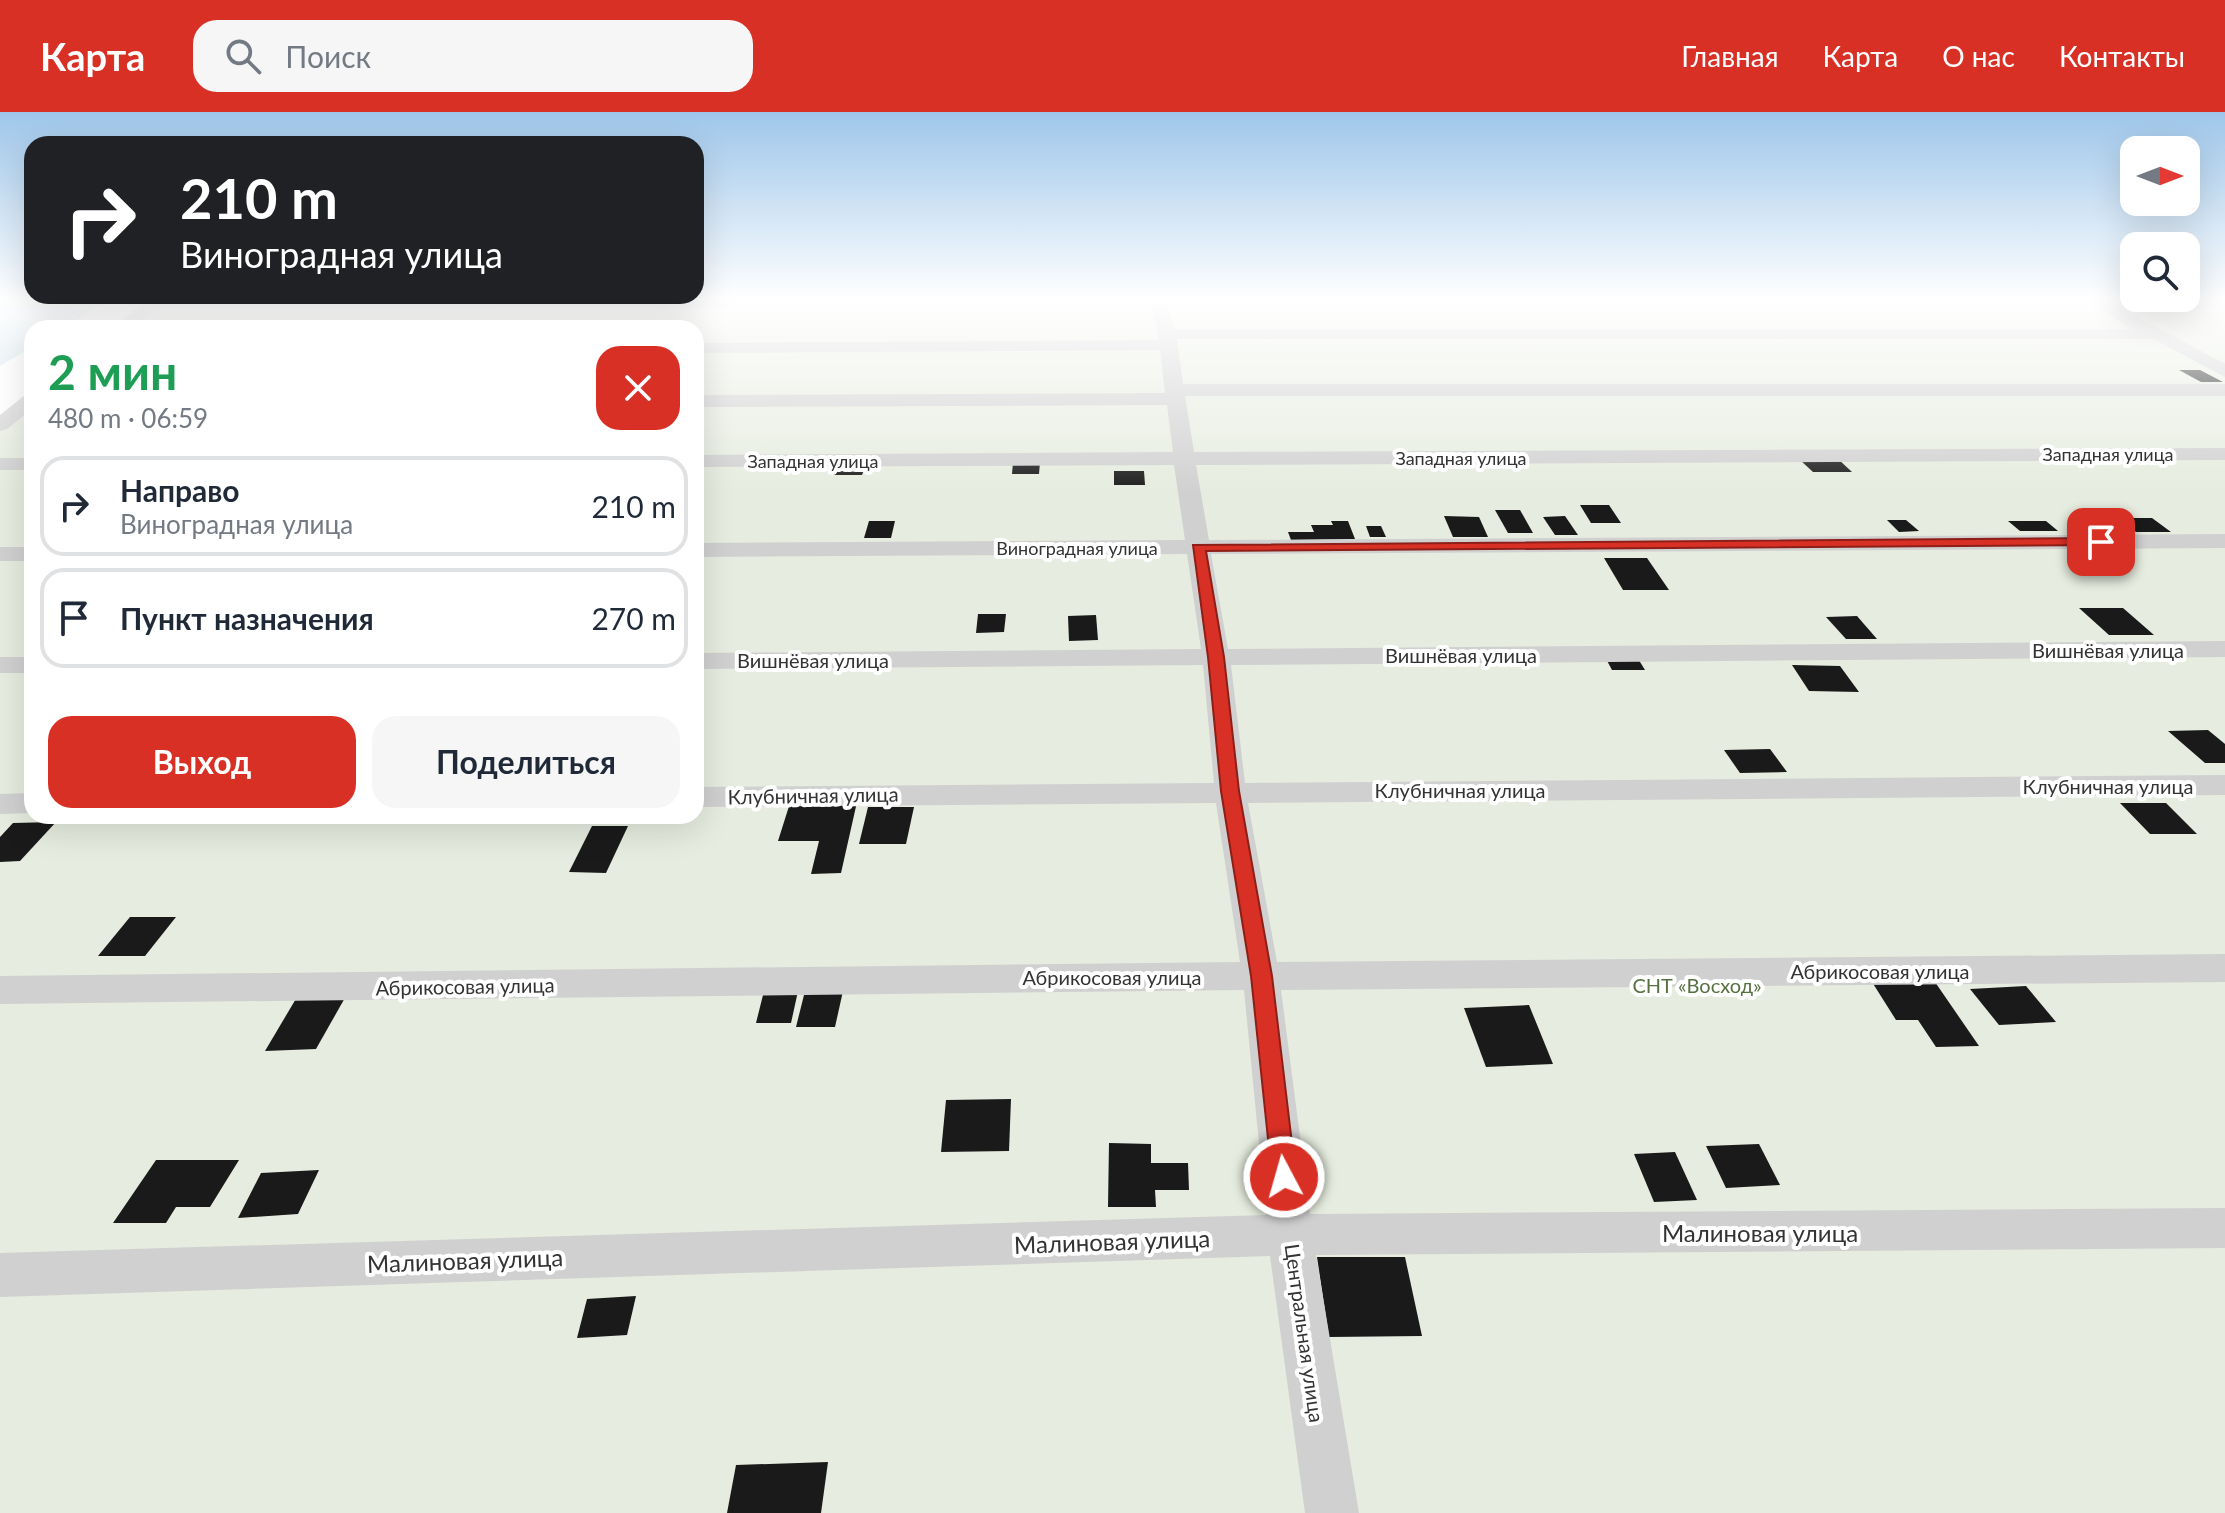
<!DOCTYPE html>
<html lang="ru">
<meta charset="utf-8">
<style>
body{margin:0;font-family:Lato,sans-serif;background:#f6f6f7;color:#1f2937;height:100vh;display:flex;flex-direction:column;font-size:30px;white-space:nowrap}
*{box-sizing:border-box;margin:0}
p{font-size:26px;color:#747a83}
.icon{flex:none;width:44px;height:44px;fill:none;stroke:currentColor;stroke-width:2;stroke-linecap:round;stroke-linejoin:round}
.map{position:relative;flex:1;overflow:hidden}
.drawer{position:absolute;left:24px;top:208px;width:680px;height:504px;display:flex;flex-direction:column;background:#fff;border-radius:24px;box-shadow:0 8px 32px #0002}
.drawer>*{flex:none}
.hud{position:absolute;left:24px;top:24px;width:680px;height:168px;border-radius:24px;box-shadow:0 8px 32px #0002;background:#202124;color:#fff;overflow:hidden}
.needle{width:52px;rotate:90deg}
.tools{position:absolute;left:2120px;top:24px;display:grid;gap:16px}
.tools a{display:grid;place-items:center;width:80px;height:80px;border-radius:16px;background:#fff;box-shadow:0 8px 32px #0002;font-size:40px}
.pin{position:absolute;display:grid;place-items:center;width:68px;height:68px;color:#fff;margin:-34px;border-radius:16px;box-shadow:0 4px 12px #0006}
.me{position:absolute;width:88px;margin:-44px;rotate:354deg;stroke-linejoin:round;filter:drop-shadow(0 0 6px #0008)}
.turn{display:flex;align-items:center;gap:28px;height:168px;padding:0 24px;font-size:36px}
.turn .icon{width:104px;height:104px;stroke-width:2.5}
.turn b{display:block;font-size:56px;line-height:68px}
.round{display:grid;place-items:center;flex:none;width:84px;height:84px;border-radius:24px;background:#f6f6f7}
.overview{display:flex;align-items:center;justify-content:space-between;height:136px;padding:0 24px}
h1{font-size:48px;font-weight:700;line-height:60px;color:#1e9e55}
.primary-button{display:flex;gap:16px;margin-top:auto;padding:16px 24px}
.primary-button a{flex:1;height:92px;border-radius:24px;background:#d93025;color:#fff;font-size:32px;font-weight:700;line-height:92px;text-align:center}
.primary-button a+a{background:#f6f6f7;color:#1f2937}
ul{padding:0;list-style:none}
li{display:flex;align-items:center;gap:24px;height:100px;margin:0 16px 12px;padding:0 8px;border:4px solid #e0e1e3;border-radius:24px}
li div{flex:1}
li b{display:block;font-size:30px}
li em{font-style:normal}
header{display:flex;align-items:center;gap:48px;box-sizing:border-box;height:112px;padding:0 40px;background:#d93025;color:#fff}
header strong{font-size:38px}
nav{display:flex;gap:44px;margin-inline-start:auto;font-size:28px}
.search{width:560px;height:72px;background:#f6f6f7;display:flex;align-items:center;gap:20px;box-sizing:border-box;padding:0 28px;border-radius:24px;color:#747a83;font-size:30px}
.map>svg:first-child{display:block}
.green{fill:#e6ecdf}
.water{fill:#cfe2ee}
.building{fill:#1a1a1a}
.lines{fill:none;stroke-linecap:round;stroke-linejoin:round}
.minor{fill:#d0d0d0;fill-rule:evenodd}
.route{fill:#d93025;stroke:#8d1f18;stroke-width:2}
.labels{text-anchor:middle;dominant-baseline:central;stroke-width:8;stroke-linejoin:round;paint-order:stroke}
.far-street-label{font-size:18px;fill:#333;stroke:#fff}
.street-label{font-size:20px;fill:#333;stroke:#fff}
.park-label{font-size:20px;fill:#56703f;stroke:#fff}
.near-street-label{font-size:24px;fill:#333;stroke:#fff}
</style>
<header>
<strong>Карта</strong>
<div class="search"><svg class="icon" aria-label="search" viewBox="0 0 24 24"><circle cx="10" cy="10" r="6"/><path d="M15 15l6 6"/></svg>Поиск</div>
<nav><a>Главная</a><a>Карта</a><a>О нас</a><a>Контакты</a></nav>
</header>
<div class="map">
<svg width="2225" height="1401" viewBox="0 0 2225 1401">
<rect width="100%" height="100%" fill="#fff"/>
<polygon class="green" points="158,186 2225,186 2225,1401 0,1401 0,313 32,287 32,704 696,704 696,216 122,216"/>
<polygon class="water" points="0,186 108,186 65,216 32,216 32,235 0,254"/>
<g class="building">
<polygon points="2179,258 2200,258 2223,270 2201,270"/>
<polygon points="1837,346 1852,360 1813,360 1799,347"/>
<polygon points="1013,350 1040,350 1039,362 1012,362"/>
<polygon points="834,352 866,352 862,363 830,363"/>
<polygon points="1114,359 1144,359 1145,373 1114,373"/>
<polygon points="1580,393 1609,393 1621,411 1591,411"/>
<polygon points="1495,398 1520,398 1533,421 1508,421"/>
<polygon points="1444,404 1479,405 1488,425 1453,425"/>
<polygon points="1565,404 1578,423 1555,423 1543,405"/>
<polygon points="2118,406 2152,406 2171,420 2136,420"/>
<polygon points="1887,408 1906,408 1919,419 1899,420"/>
<polygon points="869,409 895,409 891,426 864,426"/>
<polygon points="1331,409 1348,409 1355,427 1291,428 1288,420 1314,420 1311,413 1333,413"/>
<polygon points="2008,409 2046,409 2058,419 2020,419"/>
<polygon points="1366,414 1381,414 1386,425 1370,425"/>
<polygon points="1604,446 1647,446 1669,478 1623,478"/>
<polygon points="2079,496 2123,496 2154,523 2109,523"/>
<polygon points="978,502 1006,502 1004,520 976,521"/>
<polygon points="1096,503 1098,528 1069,529 1068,504"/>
<polygon points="1857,504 1877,527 1846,527 1826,505"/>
<polygon points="1605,545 1637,545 1645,558 1612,558"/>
<polygon points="1792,553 1840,554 1859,580 1809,579"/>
<polygon points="2208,618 2225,632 2225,651 2205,651 2168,619"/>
<polygon points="1770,637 1787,660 1740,661 1724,638"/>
<polygon points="857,690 841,761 811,762 819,729 778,729 790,691"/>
<polygon points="2120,691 2166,691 2197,722 2150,722"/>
<polygon points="868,695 914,695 906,732 859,732"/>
<polygon points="56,710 20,749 0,750 0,725 13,711"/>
<polygon points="592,714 628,714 606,761 569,760"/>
<polygon points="130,805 176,805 145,844 98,844"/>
<polygon points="1872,870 1935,870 1979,934 1936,935 1918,908 1896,908"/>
<polygon points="2026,874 2056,910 1999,913 1970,877"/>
<polygon points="764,879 798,879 791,911 756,911"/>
<polygon points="805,879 843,879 835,915 796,915"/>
<polygon points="346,884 316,937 265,939 297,885"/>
<polygon points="1529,893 1553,952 1486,955 1464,896"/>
<polygon points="1011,987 1009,1039 941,1040 946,988"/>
<polygon points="1109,1031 1151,1032 1151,1051 1188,1051 1189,1078 1155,1078 1156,1095 1108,1095"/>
<polygon points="1759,1032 1780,1073 1726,1076 1706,1034"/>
<polygon points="1675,1040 1697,1088 1654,1090 1634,1042"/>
<polygon points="156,1048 239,1048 210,1095 176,1095 166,1111 113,1111"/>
<polygon points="319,1058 298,1102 238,1106 261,1061"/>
<polygon points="1317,1145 1405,1145 1422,1224 1329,1225"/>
<polygon points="636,1184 627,1223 577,1226 587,1187"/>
<polygon points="828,1350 821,1401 727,1401 736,1353"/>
</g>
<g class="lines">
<g class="minor">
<polygon points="148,186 1165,186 1174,217 2133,217 2081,186 2102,186 2225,252 2225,265 2153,227 1177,227 1183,272 2225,272 2225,284 1185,284 1194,340 2225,336 2225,348 1196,353 1209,428 2225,422 2225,436 1211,442 1228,537 2225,529 2225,545 1231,553 1245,671 2225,663 2225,683 1248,691 1277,850 2225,842 2225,870 1281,878 1310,1102 2225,1096 2225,1136 1316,1143 1359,1401 1305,1401 1270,1144 0,1185 0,1141 1266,1103 1244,878 0,892 0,864 1240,850 1216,691 696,695 696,675 1214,671 1203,553 696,557 696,541 1201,537 1187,442 696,445 696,431 1185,428 1174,353 696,355 696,343 1173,340 1167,293 696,295 696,283 1165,281 1160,238 696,241 696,231 1159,228 1151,193 155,197 132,216 113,216"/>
<polygon points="32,281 32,297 7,317 0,319 0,303 25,283"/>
<rect x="0" y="346" width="32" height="12"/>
<rect x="0" y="435" width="32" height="14"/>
<rect x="0" y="545" width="32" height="16"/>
<polygon points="32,681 32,701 0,702 0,682"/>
</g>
</g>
<linearGradient id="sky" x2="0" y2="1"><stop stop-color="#9ec6ea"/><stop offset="0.49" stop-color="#fff"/><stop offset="1" stop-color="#fff" stop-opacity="0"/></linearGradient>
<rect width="2225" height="382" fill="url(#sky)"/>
<polygon class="route" points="2101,426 2107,430 2105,433 1206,439 1224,545 1239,679 1272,864 1296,1065 1293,1073 1284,1076 1275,1073 1272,1065 1251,864 1221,679 1208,545 1193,433"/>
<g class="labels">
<g class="far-street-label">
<text x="2108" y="342">Западная улица</text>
<text x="1461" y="346">Западная улица</text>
<text x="813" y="349">Западная улица</text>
<text x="1077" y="436">Виноградная улица</text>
</g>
<g class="street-label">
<text x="2108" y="538">Вишнёвая улица</text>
<text x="1461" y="543">Вишнёвая улица</text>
<text x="813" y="548">Вишнёвая улица</text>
<text x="2108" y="674">Клубничная улица</text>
<text x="1460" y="678">Клубничная улица</text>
<text transform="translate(813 683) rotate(-1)">Клубничная улица</text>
<text x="1880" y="859">Абрикосовая улица</text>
<text x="1112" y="865">Абрикосовая улица</text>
<text transform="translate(465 874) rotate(-1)">Абрикосовая улица</text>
<text transform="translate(1305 1221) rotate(82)">Центральная улица</text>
</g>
<g class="park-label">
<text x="1697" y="873">СНТ «Восход»</text>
</g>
<g class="near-street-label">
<text x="1760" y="1120">Малиновая улица</text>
<text transform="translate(1112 1129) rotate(-2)">Малиновая улица</text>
<text transform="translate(465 1148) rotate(-2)">Малиновая улица</text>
</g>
</g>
</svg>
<div class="tools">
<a><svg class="needle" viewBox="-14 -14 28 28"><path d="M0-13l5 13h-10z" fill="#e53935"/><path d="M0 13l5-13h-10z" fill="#747a83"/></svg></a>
<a><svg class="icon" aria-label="search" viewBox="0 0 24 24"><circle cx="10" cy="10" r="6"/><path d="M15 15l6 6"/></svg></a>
</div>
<div class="pin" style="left:2101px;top:430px;background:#d93025"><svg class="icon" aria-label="arrive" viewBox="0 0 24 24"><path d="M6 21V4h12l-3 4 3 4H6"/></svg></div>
<svg class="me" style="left:1284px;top:1065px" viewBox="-20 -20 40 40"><circle r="17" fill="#d93025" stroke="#fff" stroke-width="3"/><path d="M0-11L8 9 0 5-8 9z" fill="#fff"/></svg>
<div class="hud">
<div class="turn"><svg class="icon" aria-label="right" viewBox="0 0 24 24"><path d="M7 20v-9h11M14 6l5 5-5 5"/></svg><div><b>210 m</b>Виноградная улица</div></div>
</div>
<section class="drawer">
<div class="overview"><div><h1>2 мин</h1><p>480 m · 06:59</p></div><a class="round" style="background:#d93025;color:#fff"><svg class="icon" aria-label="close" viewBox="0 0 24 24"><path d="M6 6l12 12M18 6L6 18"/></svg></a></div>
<ul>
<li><svg class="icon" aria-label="right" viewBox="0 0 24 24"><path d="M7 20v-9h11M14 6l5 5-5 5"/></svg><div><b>Направо</b><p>Виноградная улица</p></div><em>210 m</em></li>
<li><svg class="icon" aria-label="arrive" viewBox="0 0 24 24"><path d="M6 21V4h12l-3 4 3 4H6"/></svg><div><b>Пункт назначения</b></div><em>270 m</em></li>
</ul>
<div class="primary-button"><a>Выход</a><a>Поделиться</a></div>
</section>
</div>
